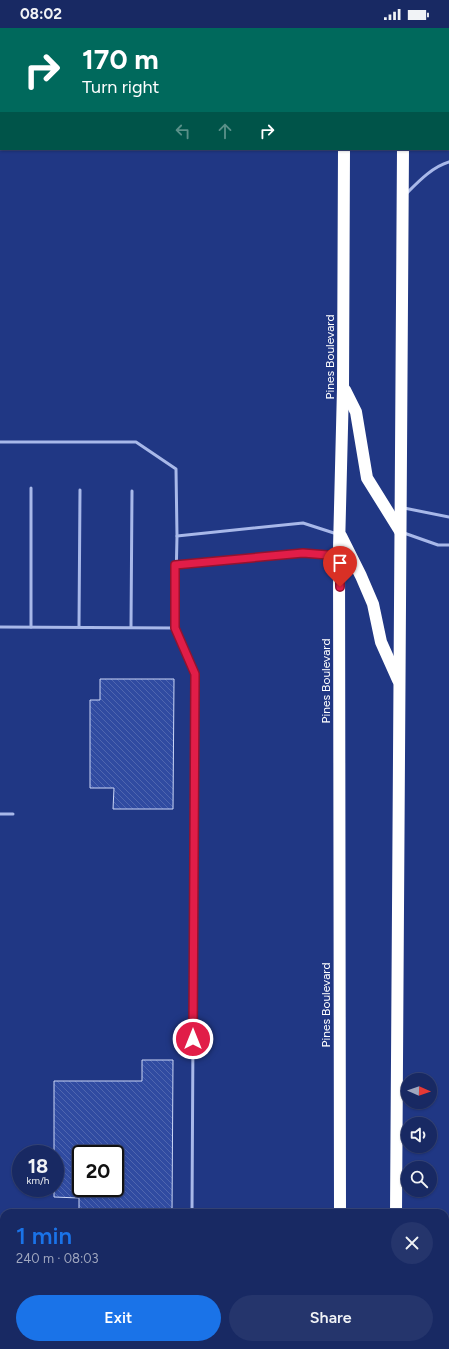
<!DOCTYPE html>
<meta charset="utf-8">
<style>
body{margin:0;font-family:Figtree,sans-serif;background:#25356c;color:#f1f3f6;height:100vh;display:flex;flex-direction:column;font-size:15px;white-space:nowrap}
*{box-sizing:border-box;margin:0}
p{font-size:13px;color:#9fa6be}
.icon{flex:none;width:22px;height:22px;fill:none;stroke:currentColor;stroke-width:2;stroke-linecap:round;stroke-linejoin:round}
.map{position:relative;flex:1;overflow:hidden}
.drawer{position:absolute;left:0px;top:1181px;width:449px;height:140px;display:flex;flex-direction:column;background:#182963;border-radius:12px 12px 0 0;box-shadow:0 1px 3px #0004,0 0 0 1px #364578}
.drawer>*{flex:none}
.guide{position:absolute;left:0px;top:0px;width:449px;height:122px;box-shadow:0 1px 3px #0004,0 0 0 1px #364578;background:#00695c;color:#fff;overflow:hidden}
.needle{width:26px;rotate:92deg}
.controls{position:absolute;left:401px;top:1045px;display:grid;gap:8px}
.controls a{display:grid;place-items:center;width:36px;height:36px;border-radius:50%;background:#182963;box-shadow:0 1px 3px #0004,0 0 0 1px #364578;font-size:20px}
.speed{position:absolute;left:12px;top:1117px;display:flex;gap:8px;font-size:20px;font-weight:700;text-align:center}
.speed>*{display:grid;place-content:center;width:52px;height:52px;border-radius:50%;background:#182963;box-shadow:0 1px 3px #0004,0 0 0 1px #364578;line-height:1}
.speed small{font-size:10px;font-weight:400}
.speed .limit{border:2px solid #111;border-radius:6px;background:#fff;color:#111}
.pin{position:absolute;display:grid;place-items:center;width:34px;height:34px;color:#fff;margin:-41px -17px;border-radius:50% 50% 50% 0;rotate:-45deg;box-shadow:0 0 4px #0007}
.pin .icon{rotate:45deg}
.me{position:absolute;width:44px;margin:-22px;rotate:0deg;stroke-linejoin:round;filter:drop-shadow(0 0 3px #0008)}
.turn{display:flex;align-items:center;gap:14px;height:84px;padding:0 16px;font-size:18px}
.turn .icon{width:52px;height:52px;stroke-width:2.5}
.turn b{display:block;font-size:28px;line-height:34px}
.lanes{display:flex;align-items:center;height:38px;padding:0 16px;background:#0003;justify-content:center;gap:20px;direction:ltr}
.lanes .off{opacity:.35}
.round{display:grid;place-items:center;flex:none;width:42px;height:42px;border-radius:21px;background:#25356c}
.head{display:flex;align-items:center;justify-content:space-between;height:68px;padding:0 16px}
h1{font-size:24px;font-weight:600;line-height:30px;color:#1a73e8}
.primary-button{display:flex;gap:8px;margin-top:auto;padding:8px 16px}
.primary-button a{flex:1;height:46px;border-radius:24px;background:#1a73e8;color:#fff;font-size:16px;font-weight:600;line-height:46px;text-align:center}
.primary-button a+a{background:#25356c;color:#f1f3f6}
.status{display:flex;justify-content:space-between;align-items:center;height:28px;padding:0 20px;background:#182963;direction:ltr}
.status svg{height:11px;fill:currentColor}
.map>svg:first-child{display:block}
.building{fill:url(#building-back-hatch);stroke:#ccd7f7;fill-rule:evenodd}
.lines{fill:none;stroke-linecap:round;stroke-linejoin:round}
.lane{stroke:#a8b8e9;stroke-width:3}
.street{stroke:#a8b8e9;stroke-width:4}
.highway{stroke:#fff;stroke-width:12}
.route-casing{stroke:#92132f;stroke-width:10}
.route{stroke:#e11d48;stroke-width:7}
.labels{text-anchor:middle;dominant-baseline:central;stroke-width:4;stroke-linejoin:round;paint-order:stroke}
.street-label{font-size:12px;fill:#fff;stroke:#203784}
</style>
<div class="status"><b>08:02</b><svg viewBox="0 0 49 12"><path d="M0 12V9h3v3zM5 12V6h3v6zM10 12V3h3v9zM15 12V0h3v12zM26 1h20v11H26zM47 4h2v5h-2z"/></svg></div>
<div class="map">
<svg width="449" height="1321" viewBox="0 0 449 1321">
<defs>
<pattern id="building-back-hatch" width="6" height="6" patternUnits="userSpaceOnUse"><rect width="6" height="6" fill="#304ba1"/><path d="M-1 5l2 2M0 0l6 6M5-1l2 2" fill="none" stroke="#4f66af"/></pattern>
</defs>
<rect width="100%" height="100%" fill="#203784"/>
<g class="building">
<polygon points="100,651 174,651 173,781 113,781 114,760 90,760 90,672 100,672"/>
<path d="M142 1032H173L172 1185H79V1170L54 1169V1160H55V1126H54V1053H142ZM81 1126H115V1160H81Z"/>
</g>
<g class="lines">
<g class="lane">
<polyline points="70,1 70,0"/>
<polyline points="0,58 1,58"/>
<polyline points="448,101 449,101"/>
<path d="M406 166C418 154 432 139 449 134"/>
<polyline points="0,414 136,414 176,441 177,508 175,600 195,646 192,1185"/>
<polyline points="31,460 31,599"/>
<polyline points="404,480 449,489"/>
<polyline points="404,505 438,517 449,517"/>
<polyline points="177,508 303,495 337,506"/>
<polyline points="175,537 303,525 337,528"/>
<polyline points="0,599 175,600"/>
<polyline points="79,599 80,462"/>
<polyline points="131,599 132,463"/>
<polyline points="0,786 13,786"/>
<polyline points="0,1236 4,1236"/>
<polyline points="0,1287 4,1287"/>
<polyline points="190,1321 190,1317"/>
</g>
<g class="street">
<polyline points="445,1262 449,1262"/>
<polyline points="445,1286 449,1286"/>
<polyline points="150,1317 150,1321"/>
</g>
<g class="highway">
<polyline points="344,1 344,0"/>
<polyline points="403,1 403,0"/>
<polyline points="345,362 356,384 367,450 400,503"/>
<polyline points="341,508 361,548 373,576 381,614 398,652"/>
<polyline points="340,1185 339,520 343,360 344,121"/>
<polyline points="396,1185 403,121"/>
<polyline points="395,1317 395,1321"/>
<polyline points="339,1321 339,1317"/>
</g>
</g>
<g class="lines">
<defs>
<polyline id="route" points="193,1011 195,646 175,600 175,537 303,525 340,528 340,559"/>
</defs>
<use href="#route" class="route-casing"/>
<use href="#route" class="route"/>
</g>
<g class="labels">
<g class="street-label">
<text transform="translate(330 329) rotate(-90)">Pines Boulevard</text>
<text transform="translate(326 653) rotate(-90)">Pines Boulevard</text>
<text transform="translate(326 977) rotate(-90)">Pines Boulevard</text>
</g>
</g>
</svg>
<div class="controls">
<a><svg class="needle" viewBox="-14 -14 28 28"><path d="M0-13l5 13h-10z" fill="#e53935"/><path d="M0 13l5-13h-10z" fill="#9fa6be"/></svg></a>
<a><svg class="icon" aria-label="sound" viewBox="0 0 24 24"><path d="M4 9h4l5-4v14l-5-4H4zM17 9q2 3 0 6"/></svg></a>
<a><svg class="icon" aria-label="search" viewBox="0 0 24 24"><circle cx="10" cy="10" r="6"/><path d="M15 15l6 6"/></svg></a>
</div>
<div class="speed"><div>18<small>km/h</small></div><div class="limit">20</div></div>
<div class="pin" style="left:340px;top:559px;background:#d93025"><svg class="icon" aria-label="arrive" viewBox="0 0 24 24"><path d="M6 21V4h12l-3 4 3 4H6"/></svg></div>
<svg class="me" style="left:193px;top:1011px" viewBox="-20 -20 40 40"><circle r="17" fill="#e11d48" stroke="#fff" stroke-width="3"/><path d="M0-11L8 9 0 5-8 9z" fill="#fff"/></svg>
<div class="guide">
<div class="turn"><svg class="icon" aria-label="right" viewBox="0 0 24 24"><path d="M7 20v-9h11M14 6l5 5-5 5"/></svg><div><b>170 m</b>Turn right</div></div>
<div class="lanes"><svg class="icon off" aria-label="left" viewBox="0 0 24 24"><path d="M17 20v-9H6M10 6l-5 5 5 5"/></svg><svg class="icon off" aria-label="ahead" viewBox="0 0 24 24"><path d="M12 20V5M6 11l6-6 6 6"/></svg><svg class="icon" aria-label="right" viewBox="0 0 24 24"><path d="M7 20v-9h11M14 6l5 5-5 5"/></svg></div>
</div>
<section class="drawer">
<div class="head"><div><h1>1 min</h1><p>240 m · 08:03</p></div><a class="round"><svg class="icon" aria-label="close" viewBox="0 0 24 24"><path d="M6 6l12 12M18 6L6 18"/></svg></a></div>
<div class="primary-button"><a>Exit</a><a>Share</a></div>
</section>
</div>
